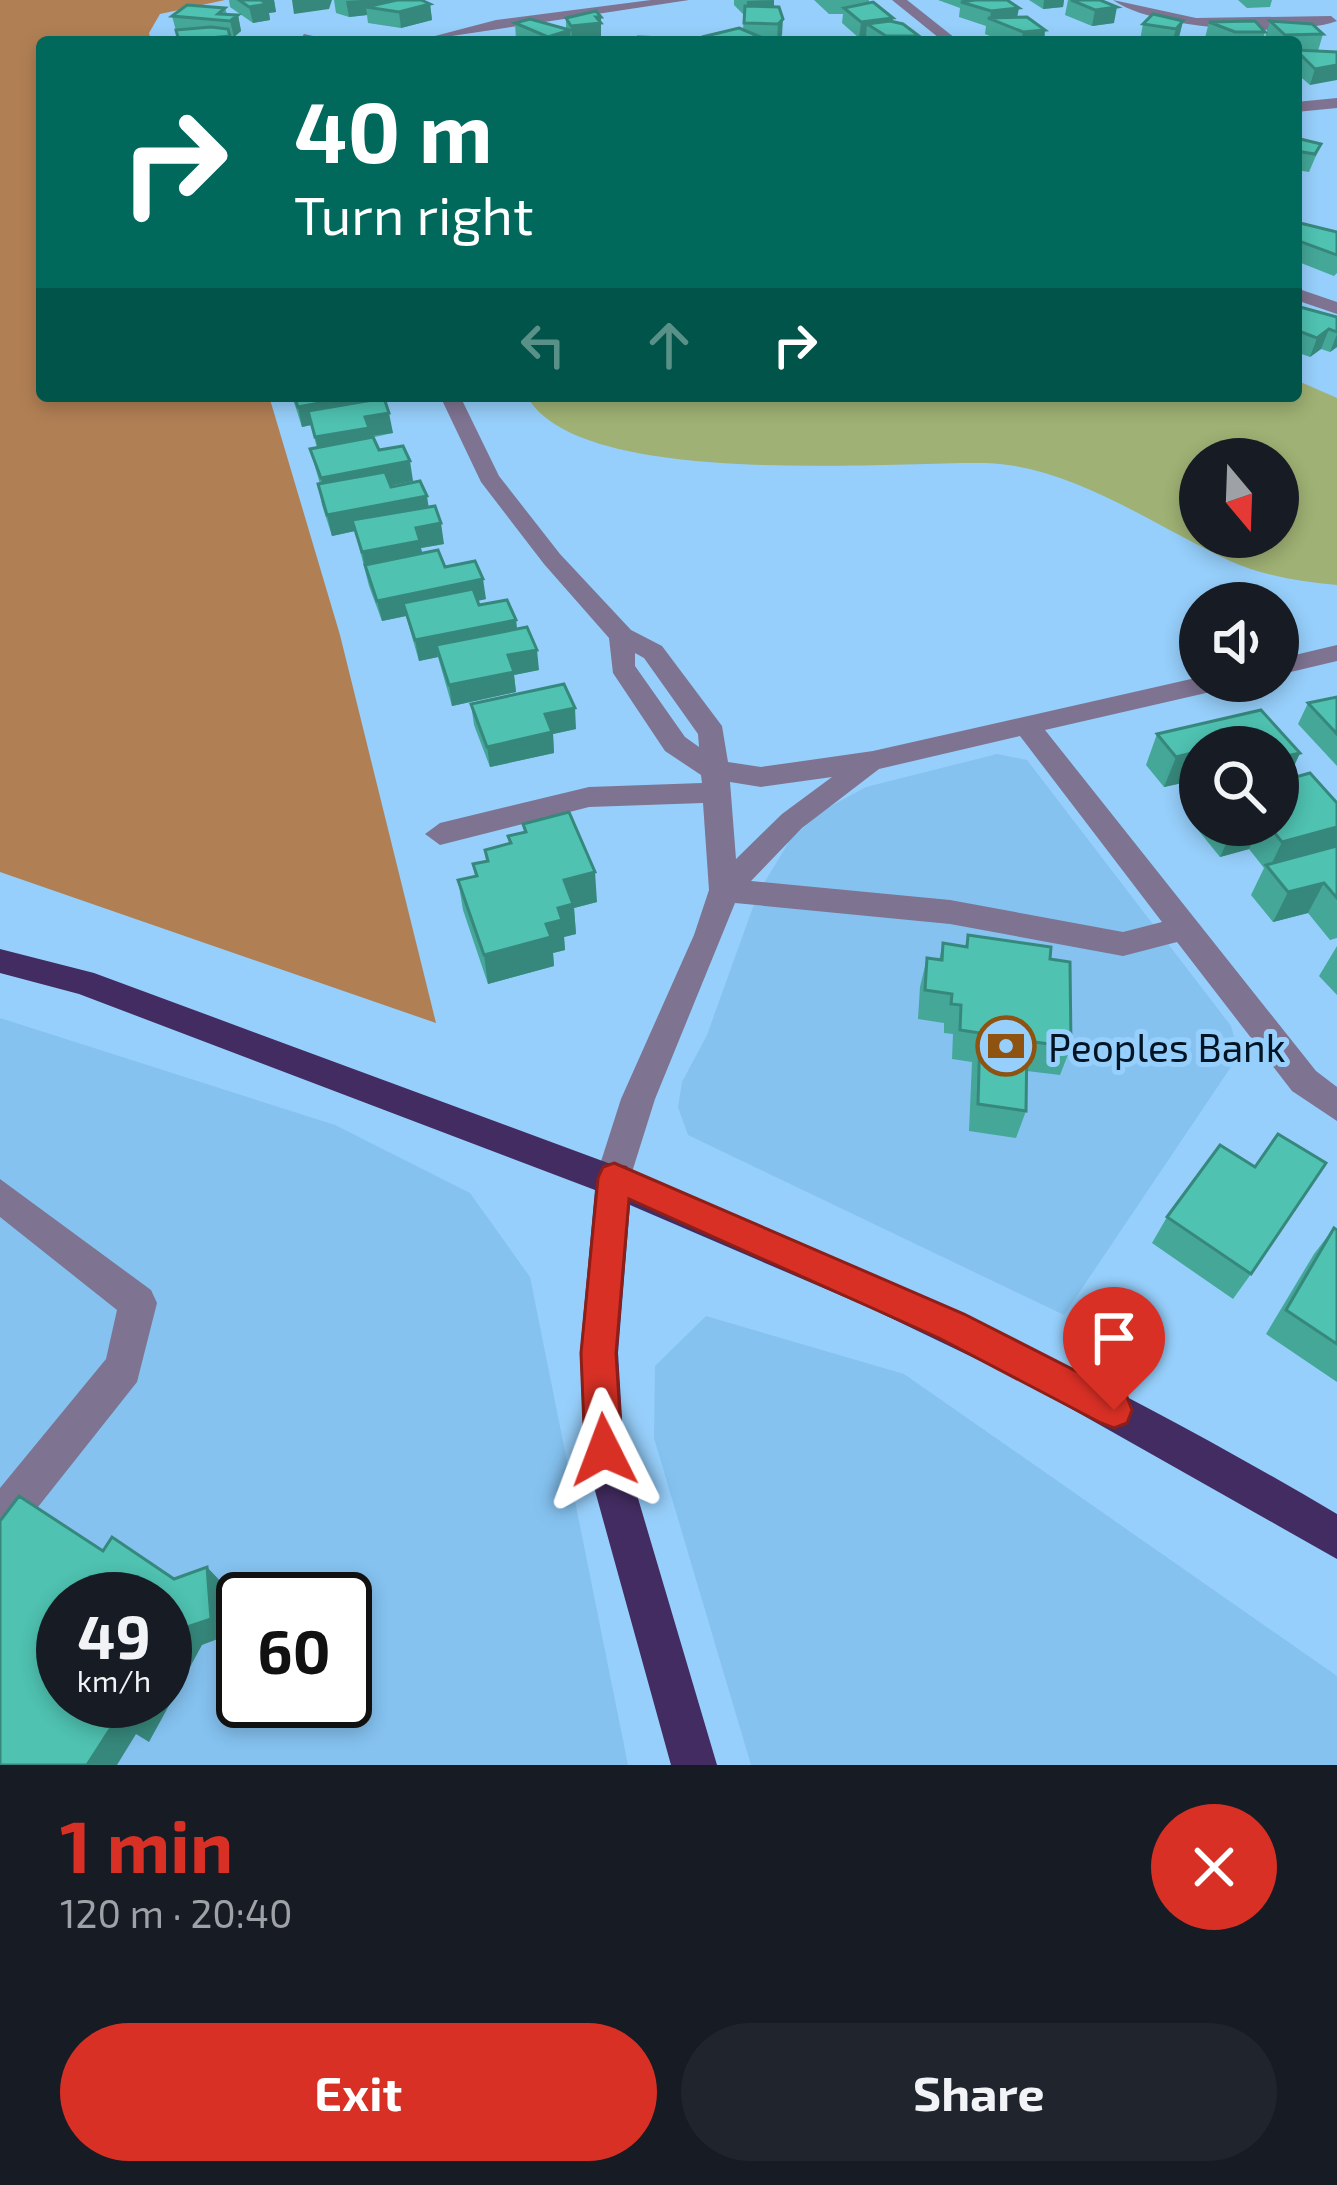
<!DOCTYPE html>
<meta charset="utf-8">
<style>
body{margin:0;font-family:"Exo 2",sans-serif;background:#20242c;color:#f1f3f6;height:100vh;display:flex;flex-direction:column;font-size:45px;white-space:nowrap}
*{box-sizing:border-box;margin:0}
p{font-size:39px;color:#9ea1a6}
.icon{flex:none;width:66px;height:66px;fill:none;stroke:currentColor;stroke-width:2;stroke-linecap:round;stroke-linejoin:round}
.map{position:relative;height:1765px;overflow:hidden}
.sheet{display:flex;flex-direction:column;background:#171b24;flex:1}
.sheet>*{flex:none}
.hud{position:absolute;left:36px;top:36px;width:1266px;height:366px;border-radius:12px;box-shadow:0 6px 18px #0003;background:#00695c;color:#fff;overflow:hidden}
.needle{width:78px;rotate:161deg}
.tools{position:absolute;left:1179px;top:438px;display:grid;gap:24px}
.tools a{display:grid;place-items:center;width:120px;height:120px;border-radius:50%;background:#171b24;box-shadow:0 6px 18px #0003;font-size:60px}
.speed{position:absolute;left:36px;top:1572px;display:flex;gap:24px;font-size:60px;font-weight:700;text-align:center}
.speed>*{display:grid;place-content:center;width:156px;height:156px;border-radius:50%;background:#171b24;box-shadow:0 6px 18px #0003;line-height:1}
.speed small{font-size:30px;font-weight:400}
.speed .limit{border:6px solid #111;border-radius:18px;background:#fff;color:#111}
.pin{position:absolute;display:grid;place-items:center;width:102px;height:102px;color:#fff;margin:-123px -51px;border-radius:50% 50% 50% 0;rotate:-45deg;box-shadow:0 0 12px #0007}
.pin .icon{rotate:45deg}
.me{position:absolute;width:132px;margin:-66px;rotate:357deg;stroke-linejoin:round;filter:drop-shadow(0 0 9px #0008)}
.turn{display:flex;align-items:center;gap:42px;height:252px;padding:0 60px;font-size:54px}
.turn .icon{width:156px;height:156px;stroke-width:2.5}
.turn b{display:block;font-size:84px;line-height:102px}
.lanes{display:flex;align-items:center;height:114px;padding:0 60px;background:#0003;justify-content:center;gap:60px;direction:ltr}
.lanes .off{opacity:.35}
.round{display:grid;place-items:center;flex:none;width:126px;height:126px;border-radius:63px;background:#20242c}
.overview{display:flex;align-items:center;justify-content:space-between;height:204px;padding:0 60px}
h1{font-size:72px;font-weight:700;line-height:90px;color:#d93025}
.action{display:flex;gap:24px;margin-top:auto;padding:24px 60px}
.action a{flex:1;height:138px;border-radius:72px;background:#d93025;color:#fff;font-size:48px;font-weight:700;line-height:138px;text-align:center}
.action a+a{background:#20242c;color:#f1f3f6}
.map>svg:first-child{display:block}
.built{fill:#85c2f0;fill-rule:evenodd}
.forest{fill:#b17f54}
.water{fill:#9fb174;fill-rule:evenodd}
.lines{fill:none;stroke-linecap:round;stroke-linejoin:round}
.minor{fill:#7e7391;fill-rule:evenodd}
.major{fill:#432c61;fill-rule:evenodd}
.wall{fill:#44a798}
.shaded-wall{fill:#37887c}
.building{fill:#4fc2b1;stroke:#37887c;stroke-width:3}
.route{fill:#d93025;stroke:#8d1f18;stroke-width:3}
.labels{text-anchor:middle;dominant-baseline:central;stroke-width:10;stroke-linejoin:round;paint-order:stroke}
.poi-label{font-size:39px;fill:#011424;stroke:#96cffb;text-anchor:start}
</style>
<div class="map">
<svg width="1337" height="1765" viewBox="0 0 1337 1765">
<rect width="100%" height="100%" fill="#96cffb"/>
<g class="built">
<polygon points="997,754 1027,760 1231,1026 1239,1055 1064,1315 688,1135 678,1107 682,1082 707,1035 758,893 790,840 822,811 866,787"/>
<path d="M0 1018 335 1125 470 1193 530 1277 628 1765H0ZM63 1599H165V1701H63ZM243 1599H345V1701H243Z"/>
<polygon points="706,1316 904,1374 1337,1676 1337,1765 751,1765 654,1438 655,1366"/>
</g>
<polygon class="forest" points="0,0 225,0 160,14 149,33 151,42 42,42 42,396 269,396 340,635 436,1023 0,872"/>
<path class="water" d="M1296 380 1337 398V585C1301 582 1264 576 1230 561 1155 526 1072 466 986 463 890 461 578 490 527 396H1296ZM1200 459H1278V537H1200Z"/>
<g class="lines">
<g class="minor">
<polygon points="651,0 689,0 412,42 496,20"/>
<polygon points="892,0 907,0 960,42 944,42"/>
<path d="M1113 0 1196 18 1331 16 1337 21C1290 38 1155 30 1113 0Z"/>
<polygon points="304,34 327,39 329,42 299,41"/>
<polygon points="1337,98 1337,108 1296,112 1296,102"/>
<polygon points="1296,288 1337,302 1337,314 1296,300"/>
<path d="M440 396H460L499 476 560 554 631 630 662 646 722 726 728 762 761 767 873 751 1200 677V681H1232L1219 690 1045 730 1316 1071 1337 1087V1121L1292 1091 1177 942 1123 956 950 924 735 903 655 1099 627 1188 614 1193 601 1188 596 1177 621 1099 694 935 709 890 703 803 589 807 440 845 425 834 440 823 589 787 702 783 701 775 665 751 613 673 609 638 544 564 481 482ZM635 653 644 658 698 734 699 747 685 737 635 666ZM1020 736 1162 922 1123 932 950 900 751 881 802 828 879 769ZM832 777 782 814 736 859 730 782 761 787Z"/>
<polygon points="1337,645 1337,661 1278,675 1278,659"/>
<polygon points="0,1179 151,1290 157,1303 137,1382 15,1536 0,1542 0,1488 106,1359 117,1310 0,1217"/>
</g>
<path class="major" d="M0 949 94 973 608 1163 627 1166 629 1171C875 1269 1110 1379 1337 1514V1559L1024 1382 870 1308 630 1205 618 1353 624 1451 717 1765H671L584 1451 580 1353 595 1190 79 994 0 973Z"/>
</g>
<g class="wall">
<polygon points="229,0 274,0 276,12 269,13 270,20 253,23 230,7"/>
<polygon points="334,0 421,0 430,4 432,20 401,28 368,23 367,15 349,17 336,13"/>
<polygon points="734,0 774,0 774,7 782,35 777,40 758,39 757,42 702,42 702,37 743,30 744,15 734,5"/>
<polygon points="814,0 869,0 869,3 892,22 919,36 918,42 869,42 866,40 866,37 859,38 842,23 843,14 829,14"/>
<polygon points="938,0 1007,0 1017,17 1045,30 1045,42 1004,42 985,34 986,26 959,17 960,8"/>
<polygon points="1029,0 1064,0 1063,7 1043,9"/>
<polygon points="1068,0 1100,0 1114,23 1092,26 1065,15"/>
<polygon points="1238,0 1272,0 1270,7 1247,8"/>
<polygon points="225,8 227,14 238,15 241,31 234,37 230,37 232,42 179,42 172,16"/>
<polygon points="601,17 601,39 572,42 571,40 571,42 524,42 516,39 515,23 566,29 566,18"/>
<polygon points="1183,21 1179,37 1175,42 1140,40 1143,24"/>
<polygon points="1270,21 1323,34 1318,51 1337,52 1310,85 1296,73 1296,42 1270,42 1265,37"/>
<polygon points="1209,22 1265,32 1262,42 1215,42 1205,38"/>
<polygon points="1296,138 1321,144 1309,172 1296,170"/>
<polygon points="1296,227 1337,232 1337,273 1334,276 1296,261"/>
<polygon points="1296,309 1337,317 1337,347 1330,352 1321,349 1310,357 1296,352"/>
<polygon points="292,396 382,396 393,433 370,438 379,450 413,481 390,486 428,507 444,544 421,548 422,553 445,567 486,599 477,601 479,605 516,620 517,629 539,670 514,675 516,692 452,706 438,657 419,661 406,616 382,621 369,586 355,531 332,536 322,505 318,484 320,484 310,449 317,448 311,425 302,427"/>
<polygon points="1337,697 1337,766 1298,724 1308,703"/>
<polygon points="471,704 576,729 553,734 554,753 490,767 474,725"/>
<polygon points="1261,710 1300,753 1288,779 1310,773 1337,803 1337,938 1330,940 1308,913 1273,922 1251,895 1264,868 1249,849 1220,857 1198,830 1200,825 1278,825 1278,747 1200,747 1200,785 1196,780 1164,787 1146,765 1157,734"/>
<polygon points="523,824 597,902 574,908 576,934 564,937 565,950 553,953 554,966 488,984 463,910 458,880 475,876 473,864 486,861 485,850 509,844 508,836 524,832"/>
<polygon points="968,935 1050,959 1071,1047 1060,1075 1027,1071 1026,1111 1016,1138 969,1131 972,1062 952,1059 953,1034 944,1033 944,1023 918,1019 920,987 927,958 939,960 943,943 965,947"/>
<polygon points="1337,946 1337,995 1319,976"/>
<polygon points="1167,1217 1251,1274 1233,1299 1152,1243"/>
<polygon points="1334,1228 1337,1230 1337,1382 1266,1334 1314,1254"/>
</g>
<g class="shaded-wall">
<polygon points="260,0 274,0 276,12 269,13 270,20 253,23 249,7"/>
<polygon points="292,0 332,0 329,9 294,14"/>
<polygon points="362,0 400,0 366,7 367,15 349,17 346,1"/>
<polygon points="774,0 774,14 746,17 747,1"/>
<polygon points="1044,0 1064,0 1063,7 1043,9"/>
<polygon points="430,4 432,20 401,28 399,12"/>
<polygon points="1117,7 1114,23 1092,26 1095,10"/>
<polygon points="1019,8 1016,23 990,19 991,11"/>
<polygon points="238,15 241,31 234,37 230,21"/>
<polygon points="596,17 601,17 601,39 572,42 571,26"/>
<polygon points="893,18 891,34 867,24 866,37 859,38 861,22"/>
<polygon points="783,19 782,35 777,40 778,24"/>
<polygon points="1183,21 1179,37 1172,42 1176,29"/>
<polygon points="570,30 571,42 548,42 548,37"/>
<polygon points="1045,30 1043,42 1021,42 1023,32"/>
<polygon points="230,36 232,42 179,41"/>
<polygon points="758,36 757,42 735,42"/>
<polygon points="1337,65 1337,80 1310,85 1315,69"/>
<polygon points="1329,329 1321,349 1310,357 1317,338"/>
<polygon points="1337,334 1337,347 1330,352"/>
<polygon points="357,396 382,396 385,412 308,411 311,425 302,427 298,407"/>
<polygon points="389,413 393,433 370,436 372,448 320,457 315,437 365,417"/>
<polygon points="410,461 413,481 325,498 321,478"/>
<polygon points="427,496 430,516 352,520 355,531 332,536 327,515"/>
<polygon points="441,523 444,544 421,548 424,562 365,565 366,572 362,552 416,528"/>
<polygon points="483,579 486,599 407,616 403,603 406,616 382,621 377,601"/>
<polygon points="516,620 518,641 436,645 438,657 419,661 415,640"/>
<polygon points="537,650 539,670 514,675 516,692 452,706 449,685 508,655"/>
<polygon points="575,708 576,729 553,734 554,753 490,767 487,747 545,714"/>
<polygon points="1200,751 1200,770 1196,780 1164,787 1176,757"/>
<polygon points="1300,753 1286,783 1278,785 1278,758"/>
<polygon points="1240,825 1260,825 1249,849 1220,857 1234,827"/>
<polygon points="1337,827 1337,852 1269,869 1282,842"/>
<polygon points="595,872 597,902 574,908 576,934 564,937 565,950 553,953 554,966 488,984 484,955 546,924 558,908 564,880"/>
<polygon points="1324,883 1308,913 1273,922 1288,892"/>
<polygon points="207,1567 224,1585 228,1635 202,1645 149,1742 136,1734 117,1765 87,1765 116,1720 143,1701 165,1701 165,1662"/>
</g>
<g class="building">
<polygon points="239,0 261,0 267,4 249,7"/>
<polygon points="397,0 421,0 430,4 399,12 366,7"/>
<polygon points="975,0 1007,0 1019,8 991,11 961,2"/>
<polygon points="1071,0 1100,0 1117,7 1095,10"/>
<polygon points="873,2 893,18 861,22 844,8"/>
<polygon points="187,5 225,8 218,14 238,15 230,21 172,16"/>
<polygon points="745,6 779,7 783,19 778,24 744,23"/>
<polygon points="596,11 601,17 596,17 601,23 571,26 566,18"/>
<polygon points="1153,14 1183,21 1176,29 1143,24"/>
<polygon points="1027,17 1045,30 1023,32 988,18"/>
<polygon points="530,19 570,30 548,37 515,23"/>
<polygon points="890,21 903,24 919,36 886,36 867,24"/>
<polygon points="1255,21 1265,32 1235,32 1209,22"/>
<polygon points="1270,21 1312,24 1323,34 1285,35"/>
<polygon points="211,27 228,29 230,36 179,41 176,30"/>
<polygon points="739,28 758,36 735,42 702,37"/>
<polygon points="638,37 693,39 692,42 636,42"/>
<polygon points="1042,39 1045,42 1018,41"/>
<polygon points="1296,50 1337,52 1337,65 1315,69"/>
<polygon points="1296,138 1321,144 1315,154 1296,151"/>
<polygon points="1300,223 1337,232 1337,255 1296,240 1296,227"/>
<polygon points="1300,307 1337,317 1337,332 1329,329 1317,338 1296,330 1296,309"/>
<polygon points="294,396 357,396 298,407"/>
<polygon points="384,398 389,413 365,417 369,428 315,437 308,411"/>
<polygon points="373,437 379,450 403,446 410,461 321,478 310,449"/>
<polygon points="385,472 391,487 420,481 427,496 327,515 318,484"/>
<polygon points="435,506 441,523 416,528 420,541 362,552 352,520"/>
<polygon points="438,550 445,567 475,561 483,579 377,601 365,565"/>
<polygon points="473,589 479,605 507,600 516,620 415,640 403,603"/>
<polygon points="527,627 537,650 508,655 514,672 449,685 436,645"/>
<polygon points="564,684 575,708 545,714 552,732 487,747 471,704"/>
<polygon points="1337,697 1337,734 1308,703"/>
<polygon points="1261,710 1300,753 1278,758 1278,747 1200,747 1200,751 1176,757 1157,734"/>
<polygon points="1310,773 1337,803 1337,827 1282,842 1268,825 1278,825 1278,782"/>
<polygon points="569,812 595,872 564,880 573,904 558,908 562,920 546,924 551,937 484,955 458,880 477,876 473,864 488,861 485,850 511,843 508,836 526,832 523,824"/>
<polygon points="1337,846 1337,898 1324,883 1288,892 1266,865"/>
<polygon points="968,935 1051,947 1050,959 1070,962 1071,1047 1027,1041 1026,1111 978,1104 980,1033 960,1030 961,1005 951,1004 952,994 925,990 927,958 942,960 943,943 967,947"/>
<polygon points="1278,1134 1326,1163 1251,1274 1167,1217 1220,1145 1255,1167"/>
<polygon points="1334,1228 1337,1230 1337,1344 1286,1310"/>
<polygon points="19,1496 103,1551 112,1537 174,1579 207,1567 211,1619 184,1628 165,1662 165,1599 63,1599 63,1701 143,1701 128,1729 116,1720 87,1765 0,1765 0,1521"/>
</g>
<polygon class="route" points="614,1163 964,1314 1127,1397 1132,1410 1127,1423 1114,1428 1101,1423 939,1338 629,1199 616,1353 622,1450 617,1464 604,1469 590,1464 585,1450 581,1353 598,1178 603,1167"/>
<defs>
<symbol id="bank-ring" viewBox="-11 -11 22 22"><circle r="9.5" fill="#96cffb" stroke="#8e5310" stroke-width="1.5"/><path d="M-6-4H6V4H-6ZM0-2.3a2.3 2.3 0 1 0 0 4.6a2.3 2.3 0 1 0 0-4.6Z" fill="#8e5310"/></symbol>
</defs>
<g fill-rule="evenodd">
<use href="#bank-ring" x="973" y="1013" width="66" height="66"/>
</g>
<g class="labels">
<g class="poi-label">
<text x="1048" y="1046">Peoples Bank</text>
</g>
</g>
</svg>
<div class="tools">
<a><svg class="needle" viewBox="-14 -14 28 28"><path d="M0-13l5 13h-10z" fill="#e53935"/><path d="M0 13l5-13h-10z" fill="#9ea1a6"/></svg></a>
<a><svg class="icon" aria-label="sound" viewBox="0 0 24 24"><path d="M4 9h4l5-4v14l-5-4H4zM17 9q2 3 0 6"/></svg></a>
<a><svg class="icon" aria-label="search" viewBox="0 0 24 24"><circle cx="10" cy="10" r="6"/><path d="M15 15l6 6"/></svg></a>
</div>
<div class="speed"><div>49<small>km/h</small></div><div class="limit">60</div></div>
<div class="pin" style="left:1114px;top:1410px;background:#d93025"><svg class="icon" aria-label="arrive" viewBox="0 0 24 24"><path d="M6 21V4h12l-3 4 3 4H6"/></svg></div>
<svg class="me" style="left:604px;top:1450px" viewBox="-20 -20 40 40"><path d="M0-17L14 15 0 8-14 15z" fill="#d93025" stroke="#fff" stroke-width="4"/></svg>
<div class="hud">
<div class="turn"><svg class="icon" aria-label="right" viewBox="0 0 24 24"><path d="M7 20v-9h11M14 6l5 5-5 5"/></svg><div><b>40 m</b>Turn right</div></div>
<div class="lanes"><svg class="icon off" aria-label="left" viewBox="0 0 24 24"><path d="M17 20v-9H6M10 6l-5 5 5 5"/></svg><svg class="icon off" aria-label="ahead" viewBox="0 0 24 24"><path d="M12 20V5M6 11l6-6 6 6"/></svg><svg class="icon" aria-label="right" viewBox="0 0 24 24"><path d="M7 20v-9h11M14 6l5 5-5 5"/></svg></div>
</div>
</div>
<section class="sheet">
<div class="overview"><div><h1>1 min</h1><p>120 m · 20:40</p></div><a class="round" style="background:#d93025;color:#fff"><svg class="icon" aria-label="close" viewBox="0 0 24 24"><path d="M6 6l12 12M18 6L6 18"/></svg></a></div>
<div class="action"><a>Exit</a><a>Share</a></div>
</section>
